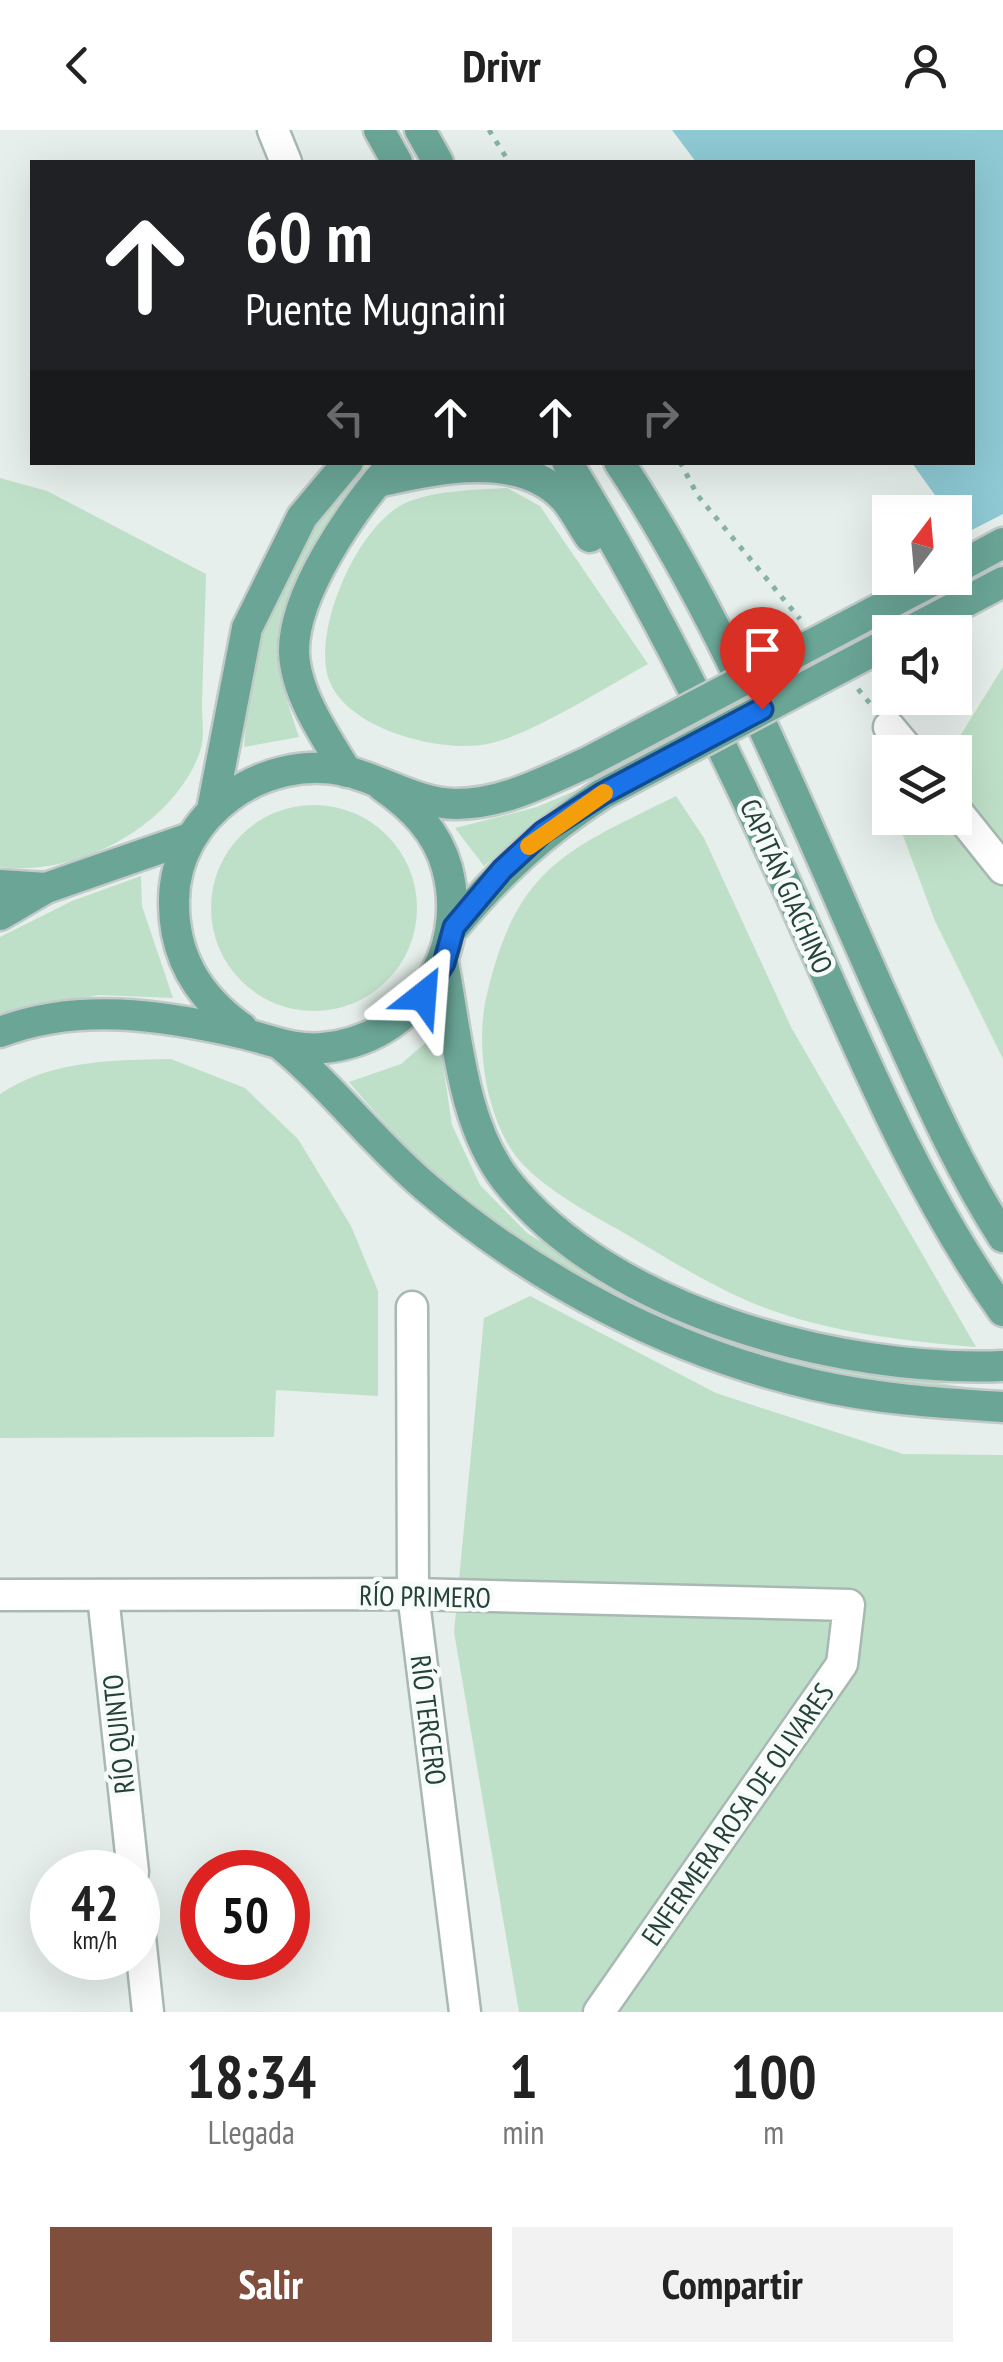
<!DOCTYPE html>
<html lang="es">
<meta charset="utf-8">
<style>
body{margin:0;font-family:"PT Sans Narrow",sans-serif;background:#f2f2f2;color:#222;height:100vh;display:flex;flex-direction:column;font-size:38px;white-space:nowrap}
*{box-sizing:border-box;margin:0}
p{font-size:32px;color:#767676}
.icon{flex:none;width:55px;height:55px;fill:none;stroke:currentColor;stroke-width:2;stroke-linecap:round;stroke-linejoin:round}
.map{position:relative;height:1882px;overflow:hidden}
.panel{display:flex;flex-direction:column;background:#fff;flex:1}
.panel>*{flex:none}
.top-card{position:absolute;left:30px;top:30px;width:945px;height:305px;border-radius:0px;box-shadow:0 10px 40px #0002;background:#202124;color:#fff;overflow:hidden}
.needle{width:65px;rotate:16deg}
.fabs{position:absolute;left:872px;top:365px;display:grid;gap:20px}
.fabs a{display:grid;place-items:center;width:100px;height:100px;border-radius:0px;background:#fff;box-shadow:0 10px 40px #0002;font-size:50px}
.speed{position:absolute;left:30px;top:1720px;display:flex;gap:20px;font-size:50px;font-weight:700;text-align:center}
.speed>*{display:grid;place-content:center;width:130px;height:130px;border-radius:50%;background:#fff;box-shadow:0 10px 40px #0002;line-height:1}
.speed small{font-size:25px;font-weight:400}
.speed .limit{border:15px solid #d22;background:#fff;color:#111}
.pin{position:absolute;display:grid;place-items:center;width:85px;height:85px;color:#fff;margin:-102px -42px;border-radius:50% 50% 50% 0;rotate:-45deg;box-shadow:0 0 10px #0007}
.pin .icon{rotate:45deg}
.me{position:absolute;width:110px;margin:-55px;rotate:28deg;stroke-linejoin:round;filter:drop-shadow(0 0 8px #0008)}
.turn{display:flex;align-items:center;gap:35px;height:210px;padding:0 50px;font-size:45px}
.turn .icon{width:130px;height:130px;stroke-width:2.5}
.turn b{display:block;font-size:70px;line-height:85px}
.lanes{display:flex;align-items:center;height:95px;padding:0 50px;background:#0003;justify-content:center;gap:50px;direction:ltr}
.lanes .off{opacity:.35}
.eta{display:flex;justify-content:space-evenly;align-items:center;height:170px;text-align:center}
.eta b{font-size:60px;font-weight:600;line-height:70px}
.cta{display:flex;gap:20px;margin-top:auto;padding:20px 50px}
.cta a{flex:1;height:115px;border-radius:0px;background:#804e3d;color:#fff;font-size:40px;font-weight:600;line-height:115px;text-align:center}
.cta a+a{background:#f2f2f2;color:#222}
header{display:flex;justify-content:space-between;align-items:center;height:130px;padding:0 50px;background:#fff;font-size:45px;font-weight:600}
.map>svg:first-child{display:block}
.green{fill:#bfe0c8}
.water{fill:#8ec9d4}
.pier{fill:#e6efeb}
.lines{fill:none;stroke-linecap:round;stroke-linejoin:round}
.minor-casing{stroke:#a8b8b2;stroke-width:35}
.major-casing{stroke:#c2cac8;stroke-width:35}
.path{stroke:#86b3a5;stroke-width:5;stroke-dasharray:5 8;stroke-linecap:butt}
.minor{stroke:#fff;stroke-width:30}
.major{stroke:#6aa596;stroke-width:30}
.major-bridge-casing{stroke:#c2cac8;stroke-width:35;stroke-linecap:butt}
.major-bridge{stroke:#6aa596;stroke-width:30}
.route-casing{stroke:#114b97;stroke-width:25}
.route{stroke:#1a73e8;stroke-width:18}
.slow{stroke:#f59e0b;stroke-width:18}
.labels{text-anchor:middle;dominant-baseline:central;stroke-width:9;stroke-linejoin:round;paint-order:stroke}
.street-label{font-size:28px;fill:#24423a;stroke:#f7fbf9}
</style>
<header><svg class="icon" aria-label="back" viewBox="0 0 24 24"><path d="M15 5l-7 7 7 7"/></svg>Drivr<svg class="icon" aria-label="person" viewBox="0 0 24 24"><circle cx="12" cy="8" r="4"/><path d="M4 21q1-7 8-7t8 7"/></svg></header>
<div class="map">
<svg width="1003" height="1882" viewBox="0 0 1003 1882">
<rect width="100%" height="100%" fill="#e6efeb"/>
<g class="green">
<path d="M363 333H375C325 382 278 458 281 532 282 558 291 583 299 607L244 617C252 510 281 407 363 333Z"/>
<path d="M0 348 47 361 206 444C205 488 203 532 202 575 202 590 205 608 200 622 173 696 78 747 0 737Z"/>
<path d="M507 358 540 376 648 534C608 556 534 603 492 613 445 625 344 600 328 547 313 497 360 389 410 371 441 360 475 360 507 358Z"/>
<polygon points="1003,537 1003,929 935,791 901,700 909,688 955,688 955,622 950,622"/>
<polygon points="629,638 533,696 484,736 455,698 537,677"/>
<path d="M676 666 704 708 791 897 976 1217C899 1211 809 1200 739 1167 698 1148 658 1123 619 1100 588 1083 535 1053 515 1025 485 983 475 913 487 864 517 736 567 720 676 666Z"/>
<circle cx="314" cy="778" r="103"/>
<polygon points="141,746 142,776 173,868 99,865 0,884 0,807 72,771"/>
<path d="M438 902 452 995 480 1055 527 1103 635 1168 840 1236 999 1263C951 1258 902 1258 855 1249 641 1208 488 1119 349 952L401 934Z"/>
<path d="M171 929 245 958 298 1009 351 1096 378 1161V1266L276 1260 274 1307 0 1308V964C51 930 112 930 171 929Z"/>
<polygon points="530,1166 716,1263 903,1324 1003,1325 1003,1882 519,1882 454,1502 484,1188"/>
</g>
<polygon class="water" points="672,0 1003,0 1003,463 955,394 955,382 947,382 912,333 972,332 972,32 696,32"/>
<polygon class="pier" points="1003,384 1003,468 958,407"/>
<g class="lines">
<defs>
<g id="minor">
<polyline points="273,0 286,32"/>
<polyline points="889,597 910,622"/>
<polyline points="955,679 1003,739"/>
<polyline points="412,1177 413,1464 465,1882"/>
<polyline points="0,1465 413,1464 849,1475 842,1534 599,1882"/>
<polyline points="103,1466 133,1742"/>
<polyline points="138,1788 148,1882"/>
</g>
<g id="major">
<polyline points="379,0 397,32"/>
<polyline points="420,0 438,32"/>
<path d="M567 332C652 470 724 616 790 763 854 905 912 1054 1003 1181"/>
<path d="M619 332C729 498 803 689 884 870 921 951 955 1033 1003 1107"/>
<path d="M377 352C432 340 518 319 564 368 574 379 581 394 590 407"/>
<polyline points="955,439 1003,413"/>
<polyline points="908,502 1003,452"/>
<path d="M347 642C326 608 295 563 294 522 293 464 352 380 389 338"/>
<polyline points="212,680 247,498 302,387 348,332"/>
<polyline points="0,755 46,758"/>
<polyline points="0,785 46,758 190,708"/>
<path d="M454 797C501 741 541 704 602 664"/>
<path d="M443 833C457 902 461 992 506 1050 609 1182 842 1243 1003 1236"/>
<path d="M242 898C197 866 173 825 174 770 175 684 264 623 346 641 382 650 418 674 456 674 503 674 543 652 586 633"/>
<path d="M0 902C78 872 162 885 241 903 268 909 294 921 323 918 413 910 470 824 447 738 437 701 412 677 382 656"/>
<path d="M281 915C334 959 374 1013 427 1058 537 1152 674 1223 815 1255 876 1269 941 1273 1003 1277"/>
</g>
</defs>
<use href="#minor" class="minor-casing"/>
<use href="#major" class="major-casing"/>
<g class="path">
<polyline points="489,0 509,32"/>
<polyline points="680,332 698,366 800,489"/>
<polyline points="858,559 873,577"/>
</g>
<use href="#minor" class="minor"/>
<use href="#major" class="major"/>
<defs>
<g id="major-bridge">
<polyline points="586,633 938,448"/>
<polyline points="602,664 890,512"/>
</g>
</defs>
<use href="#major-bridge" class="major-bridge-casing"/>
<use href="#major-bridge" class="major-bridge"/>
</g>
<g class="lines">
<defs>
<polyline id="route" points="423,866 444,833 454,797 502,740 543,702 602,664 762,579"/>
</defs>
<use href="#route" class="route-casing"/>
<use href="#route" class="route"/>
<polyline class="slow" points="529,716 604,663"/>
</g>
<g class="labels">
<g class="street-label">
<text transform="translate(787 756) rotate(66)">CAPITÁN GIACHINO</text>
<text transform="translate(425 1466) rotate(1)">RÍO PRIMERO</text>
<text transform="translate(429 1590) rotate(83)">RÍO TERCERO</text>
<text transform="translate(118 1604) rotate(-96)">RÍO QUINTO</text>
<text transform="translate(737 1684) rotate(-55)">ENFERMERA ROSA DE OLIVARES</text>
</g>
</g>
</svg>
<div class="fabs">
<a><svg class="needle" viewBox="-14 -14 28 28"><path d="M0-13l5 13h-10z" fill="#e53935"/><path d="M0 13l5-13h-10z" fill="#767676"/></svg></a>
<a><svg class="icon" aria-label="sound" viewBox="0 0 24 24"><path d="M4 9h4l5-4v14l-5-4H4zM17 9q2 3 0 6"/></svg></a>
<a><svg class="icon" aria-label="layers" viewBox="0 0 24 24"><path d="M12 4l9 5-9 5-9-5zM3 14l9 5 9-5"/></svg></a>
</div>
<div class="speed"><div>42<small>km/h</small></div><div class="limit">50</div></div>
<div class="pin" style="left:762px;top:579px;background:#d93025"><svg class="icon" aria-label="arrive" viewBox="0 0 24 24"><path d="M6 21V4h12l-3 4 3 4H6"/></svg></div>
<svg class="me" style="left:423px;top:866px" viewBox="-20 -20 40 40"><path d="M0-17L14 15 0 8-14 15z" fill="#1a73e8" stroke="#fff" stroke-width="4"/></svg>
<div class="top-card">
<div class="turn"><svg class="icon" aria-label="ahead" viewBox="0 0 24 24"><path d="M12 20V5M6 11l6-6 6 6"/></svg><div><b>60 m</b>Puente Mugnaini</div></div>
<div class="lanes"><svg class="icon off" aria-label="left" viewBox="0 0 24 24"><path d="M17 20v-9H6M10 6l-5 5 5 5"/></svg><svg class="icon" aria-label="ahead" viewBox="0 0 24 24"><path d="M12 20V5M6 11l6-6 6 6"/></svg><svg class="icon" aria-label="ahead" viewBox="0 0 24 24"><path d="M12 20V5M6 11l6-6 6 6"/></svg><svg class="icon off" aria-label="right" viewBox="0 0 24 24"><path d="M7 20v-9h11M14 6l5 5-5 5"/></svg></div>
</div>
</div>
<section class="panel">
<div class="eta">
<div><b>18:34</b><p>Llegada</p></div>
<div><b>1</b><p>min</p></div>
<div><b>100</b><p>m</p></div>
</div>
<div class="cta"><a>Salir</a><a>Compartir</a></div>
</section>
